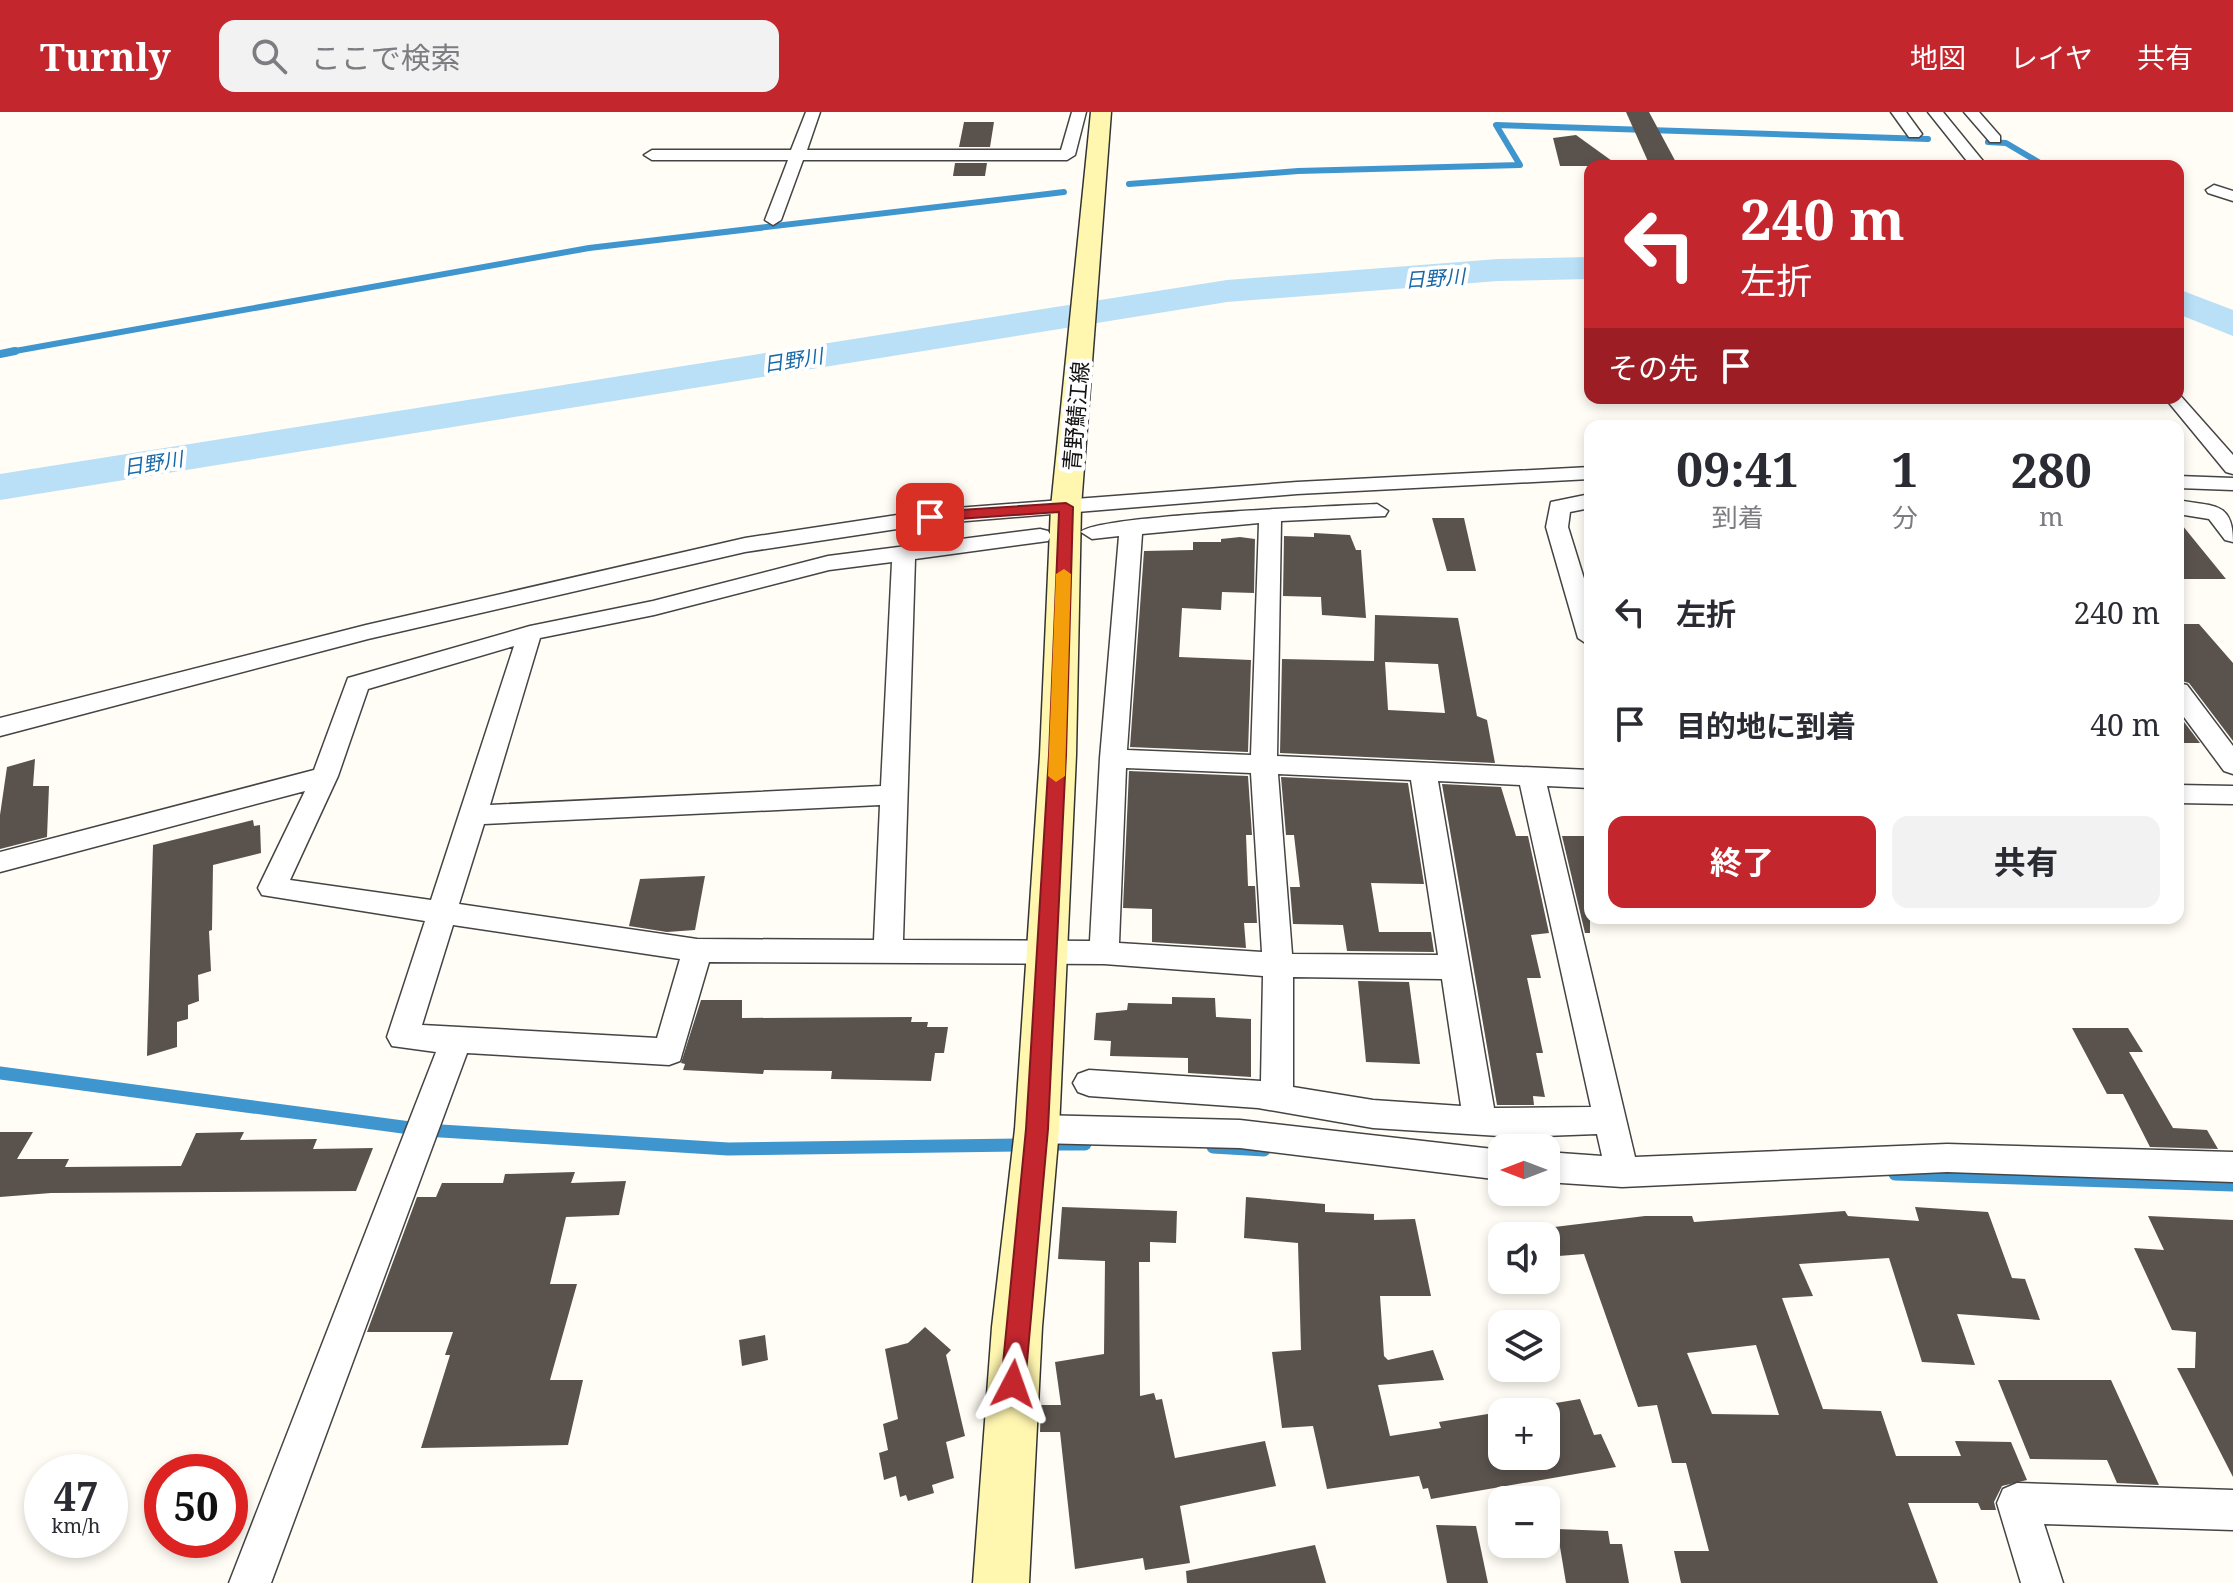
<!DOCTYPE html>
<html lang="ja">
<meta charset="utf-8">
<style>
body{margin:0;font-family:"Noto Serif","Noto Sans JP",serif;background:#f2f2f3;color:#2b2b33;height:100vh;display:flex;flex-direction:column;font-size:30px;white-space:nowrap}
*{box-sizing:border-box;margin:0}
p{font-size:26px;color:#7c7c81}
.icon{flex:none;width:44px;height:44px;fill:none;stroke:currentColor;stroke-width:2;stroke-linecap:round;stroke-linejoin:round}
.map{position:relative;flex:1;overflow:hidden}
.panel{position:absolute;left:1584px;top:308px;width:600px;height:504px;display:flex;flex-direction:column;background:#fff;border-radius:16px;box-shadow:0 4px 12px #0003}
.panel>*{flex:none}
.hud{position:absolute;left:1584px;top:48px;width:600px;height:244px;border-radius:16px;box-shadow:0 4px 12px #0003;background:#c4262e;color:#fff;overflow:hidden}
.needle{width:52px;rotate:270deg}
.buttons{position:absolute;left:1488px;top:1022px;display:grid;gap:16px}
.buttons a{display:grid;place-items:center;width:72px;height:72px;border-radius:16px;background:#fff;box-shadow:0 4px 12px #0003;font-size:40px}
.speed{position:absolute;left:24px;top:1342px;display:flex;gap:16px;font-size:40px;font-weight:700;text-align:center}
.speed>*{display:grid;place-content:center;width:104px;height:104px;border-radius:50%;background:#fff;box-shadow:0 4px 12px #0003;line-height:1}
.speed small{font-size:20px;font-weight:400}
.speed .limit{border:12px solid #d22;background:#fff;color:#111}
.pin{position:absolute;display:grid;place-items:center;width:68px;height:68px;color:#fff;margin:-34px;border-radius:16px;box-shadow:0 4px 12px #0006}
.me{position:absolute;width:88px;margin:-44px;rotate:4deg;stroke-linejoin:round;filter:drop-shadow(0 0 6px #0008)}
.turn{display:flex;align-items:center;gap:28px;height:168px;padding:0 24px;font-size:36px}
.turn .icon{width:104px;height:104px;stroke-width:2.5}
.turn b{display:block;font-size:56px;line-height:68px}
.then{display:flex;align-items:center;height:76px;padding:0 24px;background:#0003;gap:16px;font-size:30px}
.eta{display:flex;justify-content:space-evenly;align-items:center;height:136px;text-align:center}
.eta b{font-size:48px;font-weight:700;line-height:56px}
.action{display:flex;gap:16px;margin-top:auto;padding:16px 24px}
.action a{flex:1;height:92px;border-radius:16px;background:#c4262e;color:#fff;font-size:32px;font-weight:700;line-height:92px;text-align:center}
.action a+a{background:#f2f2f3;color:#2b2b33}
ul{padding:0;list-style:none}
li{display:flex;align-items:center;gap:24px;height:112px;padding:0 24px}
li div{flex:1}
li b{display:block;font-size:30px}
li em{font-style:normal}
header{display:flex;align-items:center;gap:48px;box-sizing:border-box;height:112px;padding:0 40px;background:#c4262e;color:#fff}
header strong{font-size:38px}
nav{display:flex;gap:44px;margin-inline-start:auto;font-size:28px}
.search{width:560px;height:72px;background:#f2f2f3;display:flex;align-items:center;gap:20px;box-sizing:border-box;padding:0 28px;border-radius:16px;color:#7c7c81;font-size:30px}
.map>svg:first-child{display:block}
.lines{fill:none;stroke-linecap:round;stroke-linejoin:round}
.stream-far2{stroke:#3f96cf;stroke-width:6}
.stream-far1{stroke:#3f96cf;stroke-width:8}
.stream{stroke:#3f96cf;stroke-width:13}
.river{fill:#b9e0f7;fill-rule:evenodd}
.building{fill:#5a524d;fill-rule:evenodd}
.minor-casing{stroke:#444;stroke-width:3}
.secondary-casing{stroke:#333;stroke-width:3}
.minor{fill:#fff;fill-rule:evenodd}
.secondary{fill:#fff6b0;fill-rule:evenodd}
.route{fill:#c4262e;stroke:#7f191e;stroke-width:2}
.slow{fill:#f59e0b}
.labels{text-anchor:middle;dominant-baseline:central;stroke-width:8;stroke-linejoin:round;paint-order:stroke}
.far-water-label{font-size:20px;font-style:italic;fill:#1768a6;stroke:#fff}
.street-label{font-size:22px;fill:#111;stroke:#fff}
</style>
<header>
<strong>Turnly</strong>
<div class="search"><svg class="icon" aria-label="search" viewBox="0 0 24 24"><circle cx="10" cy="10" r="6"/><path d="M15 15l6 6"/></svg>ここで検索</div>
<nav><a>地図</a><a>レイヤ</a><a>共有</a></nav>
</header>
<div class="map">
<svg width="2233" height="1471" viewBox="0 0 2233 1471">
<rect width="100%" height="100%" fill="#fffdf5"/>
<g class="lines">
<g class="stream-far2">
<polyline points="1988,30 2006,31 2045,54"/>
<polyline points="1129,72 1298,59 1520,53 1496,13 1928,27"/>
<polyline points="4,241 589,136 1064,80"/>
</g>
<polyline class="stream-far1" points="0,242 15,239"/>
<g class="stream">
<polyline points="0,961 425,1018 728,1037 1025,1033"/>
<polyline points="1045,1032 1085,1032"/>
<polyline points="1213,1035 1264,1038"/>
<polyline points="1895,1062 2233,1073"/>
</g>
<g class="river">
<polygon points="1590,145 1590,167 1498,169 1227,190 0,388 0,362 1227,168 1498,147"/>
<polygon points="2178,177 2233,198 2233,224 2178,202"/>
</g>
</g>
<g class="building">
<polygon points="1626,0 1649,0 1678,54 1650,54"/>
<polygon points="964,10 994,10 990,35 959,35"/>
<polygon points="1576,23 1619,54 1560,54 1553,26"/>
<polygon points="955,51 987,51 985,64 953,64"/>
<polygon points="1432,406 1464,406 1476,459 1447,459"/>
<polygon points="2178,408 2226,467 2178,467"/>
<polygon points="1314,421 1350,423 1356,438 1361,438 1366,506 1322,503 1321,485 1283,484 1284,424 1314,425"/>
<polygon points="1240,425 1255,427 1254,481 1222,480 1221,498 1182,496 1179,545 1251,548 1248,640 1130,635 1144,439 1193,438 1193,430 1221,430 1221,427"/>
<path d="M1375 503 1458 506 1477 604 1487 608 1495 651 1280 641 1282 547 1374 549ZM1385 550 1438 552 1445 601 1388 598Z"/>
<polygon points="2178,512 2199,512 2233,551 2233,629 2189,571 2178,568"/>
<polygon points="2178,602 2200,631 2178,631"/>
<polygon points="35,647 33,674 49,674 47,725 0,737 0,703 7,655"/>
<polygon points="1129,659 1248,664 1252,723 1246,723 1248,774 1255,774 1257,811 1244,811 1246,836 1152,830 1152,797 1123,796"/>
<polygon points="1281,665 1408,671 1424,772 1371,771 1379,820 1431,820 1434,840 1347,839 1343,813 1293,812 1290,775 1300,775 1294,723 1286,723"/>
<polygon points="1442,672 1501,675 1516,724 1528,724 1549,821 1531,823 1541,866 1527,866 1543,941 1536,941 1545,985 1533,984 1534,993 1497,993"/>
<polygon points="253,708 254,714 260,713 261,741 213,753 212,818 209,819 211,859 198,863 199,889 188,893 188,907 177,910 177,935 147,944 153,733"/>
<polygon points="1562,724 1590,724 1590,821 1585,821"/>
<polygon points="705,764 695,818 667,820 629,814 640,767"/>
<polygon points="1358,869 1409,870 1420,952 1366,950"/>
<polygon points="1172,885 1215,886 1216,905 1251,907 1251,965 1188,961 1188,946 1110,944 1111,929 1094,928 1096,901 1127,898 1128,891 1172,892"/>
<polygon points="701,888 742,888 742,906 912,905 911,910 928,910 927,915 948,915 944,941 935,941 931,969 831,967 832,959 764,958 763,962 683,958 685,952 681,951"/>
<polygon points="2072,916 2128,916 2143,940 2129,940 2173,1016 2207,1018 2218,1037 2150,1035 2123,982 2107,982"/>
<polygon points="0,1020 33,1020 17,1047 69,1047 65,1055 181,1054 196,1021 244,1020 240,1028 317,1027 313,1037 373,1036 356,1079 51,1081 0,1085"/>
<polygon points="575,1060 571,1071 626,1069 619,1103 566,1105 550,1172 577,1172 550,1268 583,1268 568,1333 421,1336 450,1243 445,1243 453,1220 367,1220 417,1085 436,1085 442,1071 503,1071 505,1062"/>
<path d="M1246 1085 1325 1092V1100L1374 1102V1108L1415 1107 1431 1184H1380L1384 1244 1388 1248 1433 1238 1444 1268 1378 1273 1390 1324 1441 1316 1439 1310 1580 1287 1594 1323 1601 1322 1616 1355 1431 1387 1428 1376 1423 1377 1419 1364 1327 1377 1313 1314 1282 1316 1272 1240 1301 1238 1298 1131 1244 1126ZM1502 1300H1546V1344H1502Z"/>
<polygon points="1062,1095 1177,1099 1176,1131 1150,1130 1150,1150 1139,1150 1140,1284 1154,1281 1156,1288 1162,1287 1175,1346 1265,1329 1276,1374 1180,1394 1190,1451 1145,1458 1143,1446 1075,1457 1060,1320 1040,1320 1041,1293 1061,1293 1055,1250 1104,1242 1105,1149 1058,1147"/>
<path d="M1915 1095 1988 1100 2012 1166 2025 1167 2040 1208 1957 1202 1975 1253 1922 1250 1889 1146 1799 1152 1813 1184 1782 1186 1823 1297 1881 1299 1896 1344H1961L1955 1329 2011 1330 2027 1368 2002 1374 1994 1390 1996 1398H1981L1978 1391H1908L1938 1471H1681L1674 1439H1709L1686 1351H1672L1657 1293 1638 1295 1584 1142 1546 1145V1116L1645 1104H1692L1694 1110 1845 1099 1848 1104 1919 1109ZM1756 1233 1779 1303 1712 1302 1687 1241Z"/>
<polygon points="2148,1104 2233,1108 2233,1365 2177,1256 2195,1256 2196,1220 2172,1218 2134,1136 2164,1138"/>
<polygon points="925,1215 951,1238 946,1243 965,1324 946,1330 954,1366 932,1373 934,1381 908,1389 906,1383 900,1385 896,1364 884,1368 879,1341 888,1338 883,1312 898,1307 885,1237 908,1231"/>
<polygon points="765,1223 768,1248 742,1254 739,1228"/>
<polygon points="1998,1268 2111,1268 2159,1373 2117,1371 2107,1348 2030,1347"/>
<polygon points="1436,1413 1476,1414 1488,1471 1447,1471"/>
<polygon points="1557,1417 1608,1419 1610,1432 1622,1432 1629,1471 1566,1471"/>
<polygon points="1315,1433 1326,1471 1187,1471 1186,1459"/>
</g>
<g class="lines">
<defs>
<g id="minor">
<polygon points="806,0 820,0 807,38 1061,38 1072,0 1086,0 1075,43 1067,48 803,48 781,108 773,113 765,108 788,48 652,48 644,43 652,38 791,38"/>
<polygon points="1891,0 1906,0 1922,22 1919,25 1909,25"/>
<polygon points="1928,0 1943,0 1987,54 1971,54"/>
<polygon points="1964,0 1979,0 2000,24 2000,30 1990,30"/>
<polygon points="2214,73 2233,79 2233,89 2208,81 2206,78"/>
<polygon points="2178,281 2233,343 2233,362 2226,360 2165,286 2178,286"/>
<polygon points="1590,355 1590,367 1297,382 930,412 745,440 368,527 0,624 0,606 366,513 745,426 930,398 1297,370"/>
<polygon points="2178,364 2233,366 2233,378 2178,376"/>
<polygon points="1590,382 1590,396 1570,400 1568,415 1590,486 1590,534 1578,526 1546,415 1551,390"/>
<path d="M2178 388C2212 395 2233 388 2233 430L2225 428 2209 407 2178 402Z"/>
<path d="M1377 392 1388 399 1385 404 1281 409 1277 644 1590 658V676L1547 674 1635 1045 1947 1032 2233 1040V1070L1947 1060 1622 1075 1546 1070V1040L1602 1044 1597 1022 1515 1025 1373 1016 1258 996 1089 984 1078 980 1073 971 1078 962 1089 958 1261 969 1263 864 1104 852 709 850 680 949 669 953 467 941 271 1471H229L436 940 392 934 387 925 425 809 262 783 258 776 305 679 0 760V740L314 658 348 566 530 514 653 489 828 444 1040 417 1048 419 1051 424 1048 429 915 447 903 828 1090 829 1100 646 1119 424 1092 427 1081 420C1094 403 1340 394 1377 392ZM1259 411 1251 643 1127 638 1142 422ZM892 450 881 674 490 693 540 526 654 503 829 458ZM514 534 431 788 290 768 338 664 368 577ZM1126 656 1251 661 1262 840 1119 831ZM1278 662 1411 668 1438 843 1292 842ZM1438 669 1520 673 1591 995 1494 996ZM880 693 874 828 697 827 459 792 484 712ZM453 813 680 847 657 926 422 913ZM1293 865 1442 867 1461 994 1373 988 1293 975Z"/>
<polygon points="2178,571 2187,573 2233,634 2233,662 2224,659 2178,597"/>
<polygon points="2178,673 2233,674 2233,692 2178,691"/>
<polygon points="1037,1003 1240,1008 1502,1038 1502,1068 1240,1036 1037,1031 1025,1027 1020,1017 1025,1007"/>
<polygon points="2017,1371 2233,1378 2233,1418 2044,1412 2063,1471 2021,1471 1997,1391 2003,1377"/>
</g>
<polygon id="secondary" points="1091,0 1111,0 1081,395 1076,643 1059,1017 1042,1215 1029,1471 973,1471 992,1215 1015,1017 1040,643 1051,395"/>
</defs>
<use href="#minor" class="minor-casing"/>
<use href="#secondary" class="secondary-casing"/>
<use href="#minor" class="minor"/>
<use href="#secondary" class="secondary"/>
</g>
<polygon class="route" points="1066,391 1073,395 1066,643 1048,1017 1025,1272 1022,1280 1013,1283 1004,1280 1001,1272 1026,1017 1049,643 1059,400 930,409 923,405 930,400"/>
<polygon class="slow" points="1064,457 1071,462 1065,664 1056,670 1048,664 1056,462"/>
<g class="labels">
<g class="far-water-label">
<text transform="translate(1435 166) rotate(-4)">日野川</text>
<text transform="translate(793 248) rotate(-9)">日野川</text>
<text transform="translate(153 351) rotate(-9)">日野川</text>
</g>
<g class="street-label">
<text transform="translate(1075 304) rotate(-85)">青野鯖江線</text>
</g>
</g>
</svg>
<div class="buttons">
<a><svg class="needle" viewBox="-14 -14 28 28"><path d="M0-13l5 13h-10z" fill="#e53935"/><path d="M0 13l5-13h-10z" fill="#7c7c81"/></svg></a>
<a><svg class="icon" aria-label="sound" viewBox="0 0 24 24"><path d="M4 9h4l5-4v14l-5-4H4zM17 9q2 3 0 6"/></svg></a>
<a><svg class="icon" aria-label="layers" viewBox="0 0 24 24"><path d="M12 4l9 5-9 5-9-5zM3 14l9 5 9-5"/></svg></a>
<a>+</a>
<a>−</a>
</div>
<div class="speed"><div>47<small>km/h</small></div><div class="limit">50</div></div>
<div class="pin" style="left:930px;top:405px;background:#d93025"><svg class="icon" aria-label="arrive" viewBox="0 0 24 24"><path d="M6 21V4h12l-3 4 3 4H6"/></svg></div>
<svg class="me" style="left:1013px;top:1272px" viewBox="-20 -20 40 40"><path d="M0-17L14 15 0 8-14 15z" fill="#c4262e" stroke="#fff" stroke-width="4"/></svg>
<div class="hud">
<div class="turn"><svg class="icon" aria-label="left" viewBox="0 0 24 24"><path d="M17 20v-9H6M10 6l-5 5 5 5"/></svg><div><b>240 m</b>左折</div></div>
<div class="then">その先<svg class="icon" aria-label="arrive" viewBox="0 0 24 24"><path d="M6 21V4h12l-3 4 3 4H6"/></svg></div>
</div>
<section class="panel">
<div class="eta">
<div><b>09:41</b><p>到着</p></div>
<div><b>1</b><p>分</p></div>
<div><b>280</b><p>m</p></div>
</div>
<ul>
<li><svg class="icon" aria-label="left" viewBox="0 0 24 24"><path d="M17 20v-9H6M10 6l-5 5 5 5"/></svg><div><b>左折</b></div><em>240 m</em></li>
<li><svg class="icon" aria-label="arrive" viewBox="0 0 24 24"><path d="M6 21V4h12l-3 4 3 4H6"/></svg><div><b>目的地に到着</b></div><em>40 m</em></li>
</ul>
<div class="action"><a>終了</a><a>共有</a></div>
</section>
</div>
